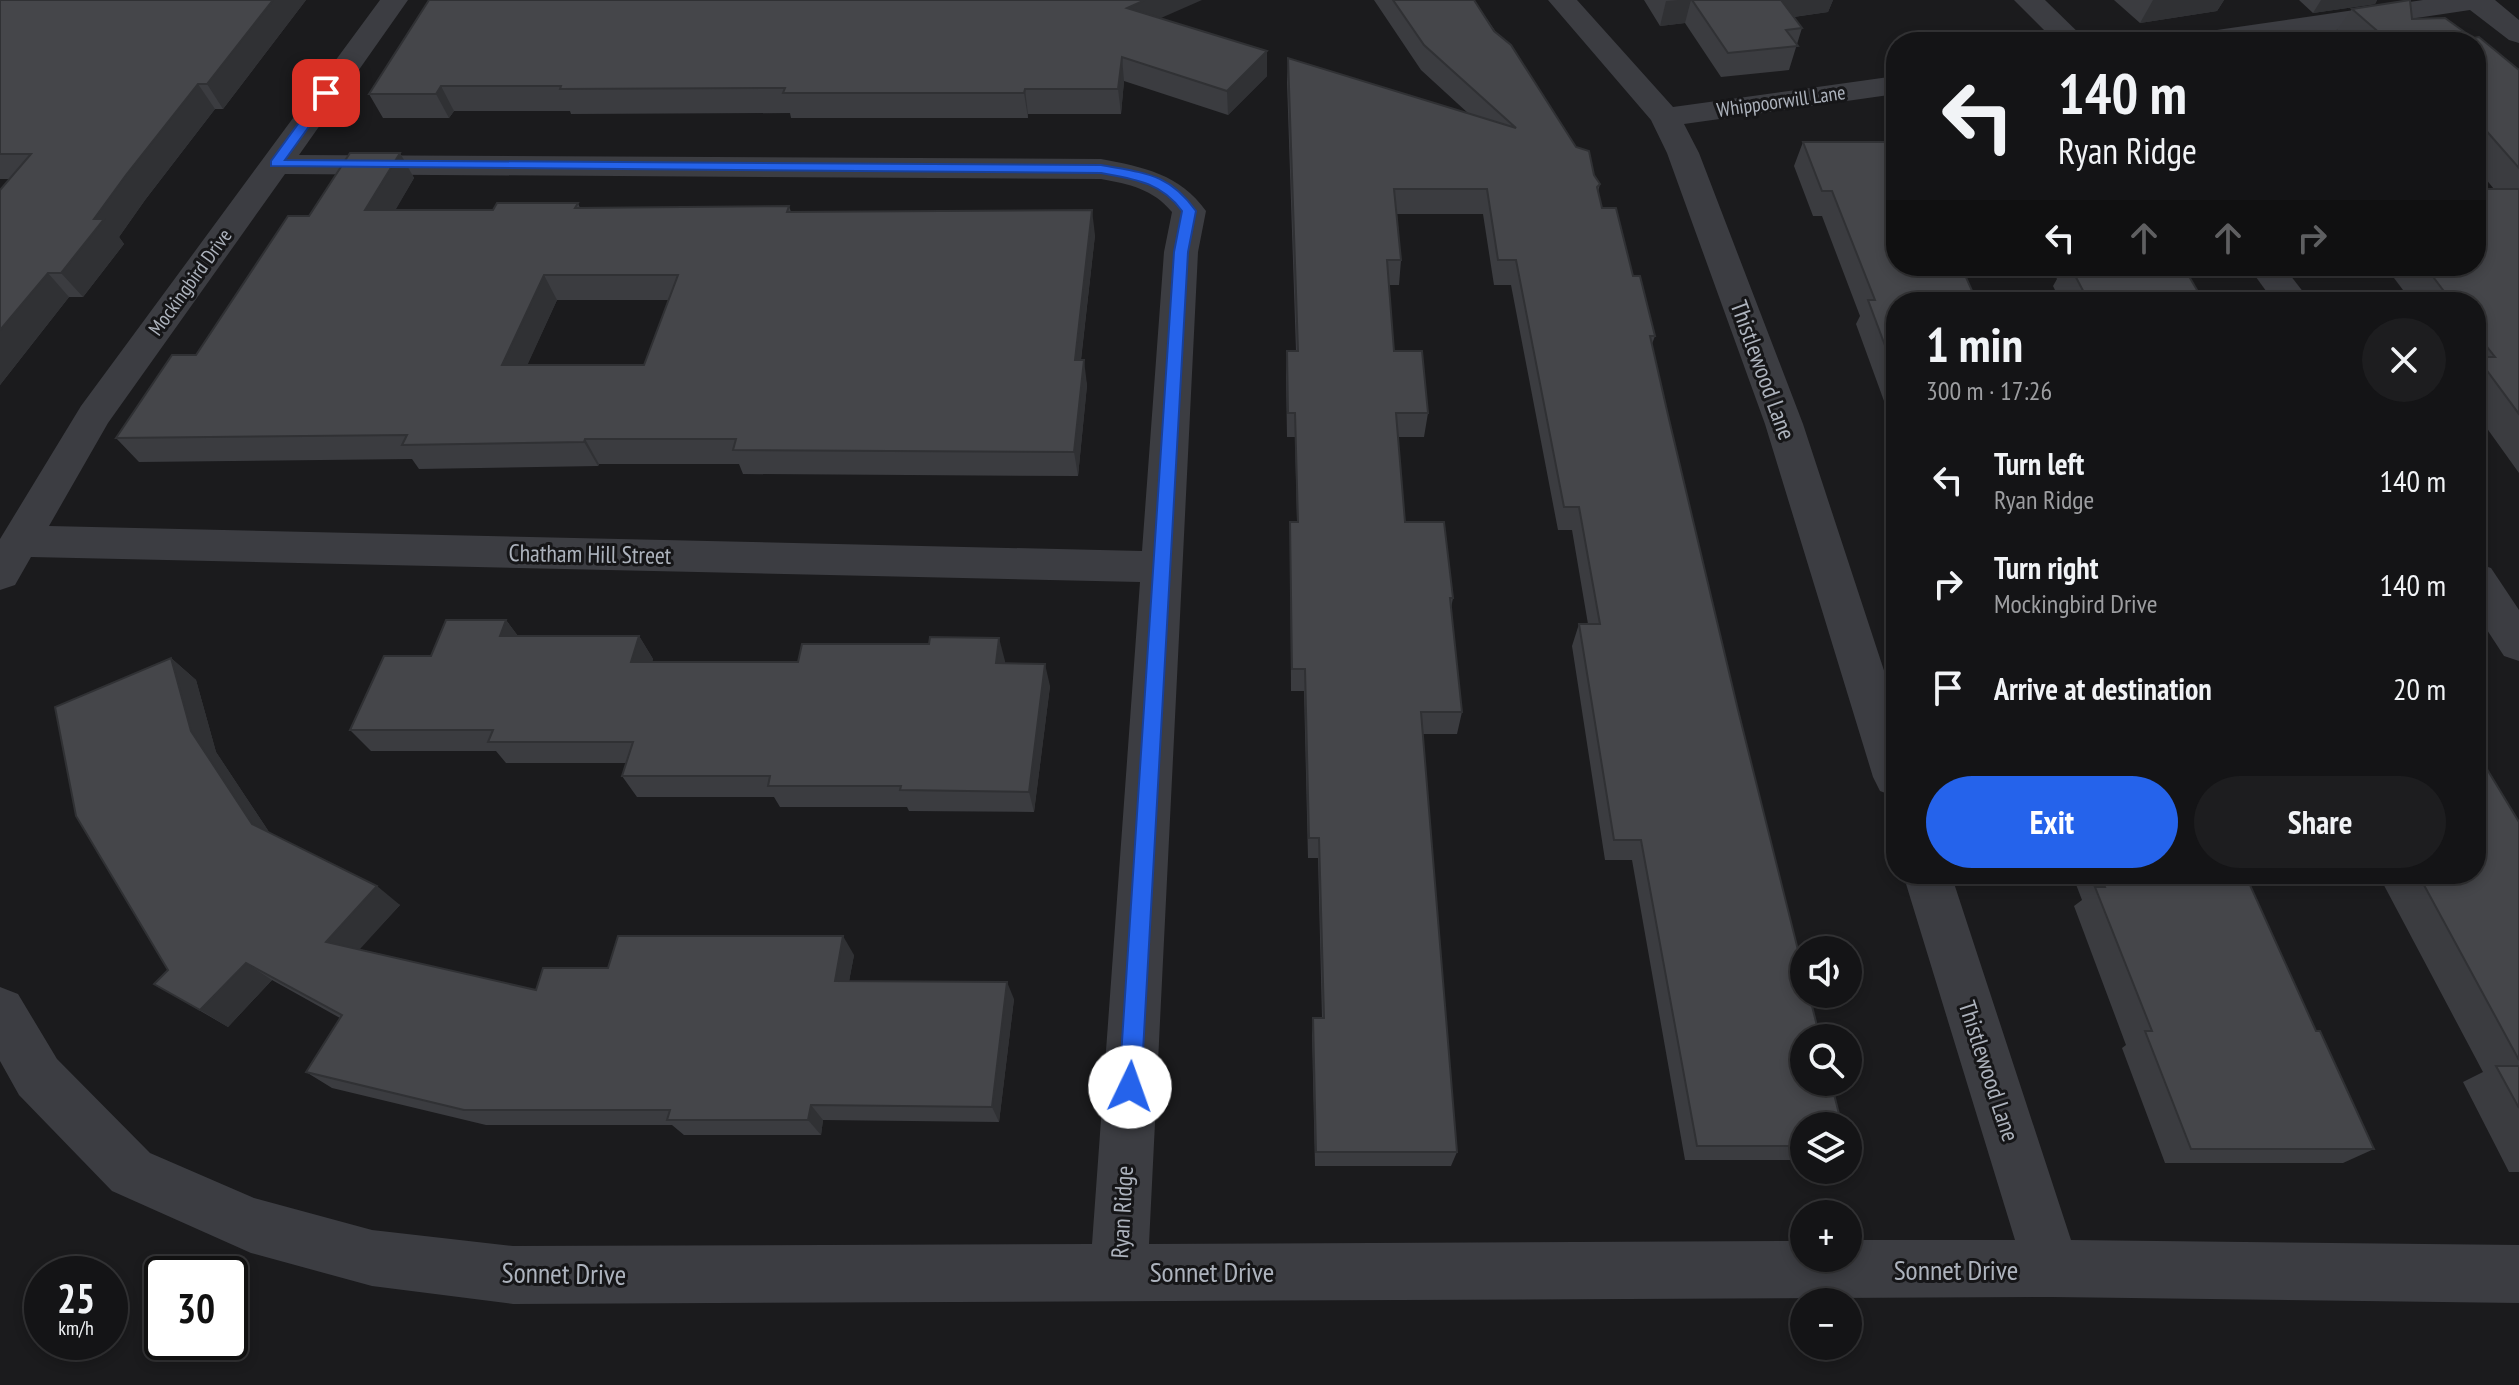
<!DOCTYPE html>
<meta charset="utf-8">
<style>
body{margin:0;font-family:"PT Sans Narrow",sans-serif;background:#1d1d1f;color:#f1f3f6;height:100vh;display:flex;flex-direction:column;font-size:30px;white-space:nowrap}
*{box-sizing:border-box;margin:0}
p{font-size:26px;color:#9d9ea1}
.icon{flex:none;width:44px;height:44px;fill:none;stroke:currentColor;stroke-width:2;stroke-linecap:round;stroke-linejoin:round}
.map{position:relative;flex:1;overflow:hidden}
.sheet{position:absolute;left:1886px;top:292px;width:600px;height:592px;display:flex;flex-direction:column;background:#141416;border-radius:32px;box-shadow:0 4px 12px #0003,0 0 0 2px #333335}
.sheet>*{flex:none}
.guide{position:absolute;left:1886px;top:32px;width:600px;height:244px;border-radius:32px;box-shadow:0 4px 12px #0003,0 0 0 2px #333335;background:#141416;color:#f1f3f6;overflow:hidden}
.buttons{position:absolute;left:1790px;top:936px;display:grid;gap:16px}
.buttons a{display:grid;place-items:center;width:72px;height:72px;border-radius:50%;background:#141416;box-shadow:0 4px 12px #0003,0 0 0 2px #333335;font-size:40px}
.speed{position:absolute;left:24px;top:1256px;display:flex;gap:16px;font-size:40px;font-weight:700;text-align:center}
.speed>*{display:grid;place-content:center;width:104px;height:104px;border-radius:50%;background:#141416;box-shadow:0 4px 12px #0003,0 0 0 2px #333335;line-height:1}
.speed small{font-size:20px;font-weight:400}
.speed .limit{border:4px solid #111;border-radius:12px;background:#fff;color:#111}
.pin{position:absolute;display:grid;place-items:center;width:68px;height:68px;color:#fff;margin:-34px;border-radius:16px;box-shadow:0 4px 12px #0006}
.me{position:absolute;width:88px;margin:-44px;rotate:3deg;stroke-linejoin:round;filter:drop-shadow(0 0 6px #0008)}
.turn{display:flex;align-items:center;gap:28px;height:168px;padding:0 40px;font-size:36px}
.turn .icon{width:104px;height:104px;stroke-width:2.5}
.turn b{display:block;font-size:56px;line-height:68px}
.lanes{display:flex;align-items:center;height:76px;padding:0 40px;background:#0003;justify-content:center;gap:40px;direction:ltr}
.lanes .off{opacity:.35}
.round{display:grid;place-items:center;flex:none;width:84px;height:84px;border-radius:42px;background:#1d1d1f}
.summary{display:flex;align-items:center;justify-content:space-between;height:136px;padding:0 40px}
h1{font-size:48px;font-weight:700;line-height:60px}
.cta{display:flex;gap:16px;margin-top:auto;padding:16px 40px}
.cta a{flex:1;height:92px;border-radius:48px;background:#2563eb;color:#fff;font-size:32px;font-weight:700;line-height:92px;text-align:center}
.cta a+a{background:#1d1d1f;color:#f1f3f6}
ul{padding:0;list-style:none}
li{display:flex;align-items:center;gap:24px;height:104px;padding:0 40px}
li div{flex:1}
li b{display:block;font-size:30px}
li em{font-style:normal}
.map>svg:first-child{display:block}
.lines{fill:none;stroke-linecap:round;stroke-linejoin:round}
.street{fill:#3c3d42;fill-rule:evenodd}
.wall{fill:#3b3c40;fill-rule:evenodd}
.shaded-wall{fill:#303134}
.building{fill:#45464a;stroke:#303134;stroke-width:2;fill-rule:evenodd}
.route{fill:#2563eb;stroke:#184099;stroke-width:2}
.labels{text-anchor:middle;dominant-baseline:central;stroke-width:6;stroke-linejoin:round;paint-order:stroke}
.far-street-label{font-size:20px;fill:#adb3bd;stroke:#161618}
.street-label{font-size:24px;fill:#adb3bd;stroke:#161618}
.near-street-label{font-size:28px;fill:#adb3bd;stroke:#161618}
</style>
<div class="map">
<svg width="2519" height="1385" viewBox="0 0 2519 1385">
<rect width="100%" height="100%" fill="#1b1b1d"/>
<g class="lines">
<g class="street">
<path d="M380 0H408L299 155 1101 159C1143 167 1180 174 1206 211L1198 252 1149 1244 1804 1241V1258H1848V1240H2015L1903 874H1951L2071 1240 2519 1245V1303L2052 1297 513 1304 372 1286 251 1253 112 1191 19 1095 0 1061V987L18 994 57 1059 150 1153 254 1198 372 1230 513 1246 1092 1244 1140 582 31 557 15 585 0 590V539L81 406ZM285 174 1101 179C1129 184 1153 189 1172 212L1164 252 1142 551 49 526 108 423Z"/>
<polygon points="1548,0 1577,0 1673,107 1896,76 1896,94 1684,124 1699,153 1803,424 1896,707 1896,797 1880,791 1873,777 1765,424 1667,153 1651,120"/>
<polygon points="2014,0 2045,0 2088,42 2056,42"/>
<polygon points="2423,0 2495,0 2519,20 2519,43 2509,40 2470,10 2255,42 2181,42 2186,36 2196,33"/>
<polygon points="2248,266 2283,266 2311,302 2274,302"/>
<polygon points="2476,563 2491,568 2519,610 2519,661 2504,656 2476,613"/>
</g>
</g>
<g class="wall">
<polygon points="0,0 306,0 223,109 215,109 145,200 119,237 124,244 83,297 69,297 0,385 0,190 9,179 0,179"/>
<polygon points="1374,0 1474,0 1600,184 1598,192 1602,208 1633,276 1655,336 1652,344 1804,1126 1804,1160 1685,1160 1632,860 1605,860 1572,646 1579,624 1588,624 1572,530 1558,530 1511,285 1494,285 1483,214 1397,214 1401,260 1399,285 1389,285 1394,351 1428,413 1424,437 1398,437 1405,522 1453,598 1451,608 1462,712 1457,734 1422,734 1457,1152 1451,1166 1315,1166 1312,1035 1313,1018 1322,1018 1318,858 1308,858 1304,691 1291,691 1290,522 1297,522 1295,437 1287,437 1286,376 1287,351 1296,351 1287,82 1288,58 1469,114 1421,70"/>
<polygon points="1644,0 1833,0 1828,12 1794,17 1802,28 1789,70 1721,77 1685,23 1660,26"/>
<polygon points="2114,0 2224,0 2217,11 2140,23"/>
<polygon points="2299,0 2377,0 2375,4 2313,13"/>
<polygon points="2410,0 2412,19 2445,18 2473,38 2479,37 2519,70 2519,473 2476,413 2476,302 2412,302 2385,266 2476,266 2476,189 2494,189 2476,167 2476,42 2345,42 2335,33 2352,9"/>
<polygon points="1161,18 1267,76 1228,115 1124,81 1121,114 1028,114 1028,118 791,118 790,113 571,114 570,111 454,111 449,118 383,118 369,94"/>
<polygon points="1803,142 1896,302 1896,434 1856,324 1860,316 1822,216 1813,216 1794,166"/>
<path d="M400 153 414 178 395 210H493L578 203 580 208 789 206 791 212 1095 235 1081 360 1087 385 1078 476 743 474 739 464H599L598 466 419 469 412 459 139 462 116 438 196 355 309 216ZM557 300H669L644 365H527Z"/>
<polygon points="2050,266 2183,266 2204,302 2061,302 2053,286 2057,279"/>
<polygon points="506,620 518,636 639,636 653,659 652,662 1005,661 1005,663 1050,686 1034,812 909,811 907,807 780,807 774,797 637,797 622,776 626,763 506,763 496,751 371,751 350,730 431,656"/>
<polygon points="171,658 196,680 216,752 269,832 400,905 359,949 536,990 608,968 854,955 849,981 1014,999 999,1122 823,1120 821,1135 684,1135 672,1125 486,1125 332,1088 306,1072 340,1018 272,980 228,1027 154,984 168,970"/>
<polygon points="2519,822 2519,1172 2509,1172 2463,1082 2483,1072 2378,874 2476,874"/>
<polygon points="2072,874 2245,874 2316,1031 2374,1149 2343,1163 2165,1163 2122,1048 2126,1045 2074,906 2082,900"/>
</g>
<g class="shaded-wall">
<polygon points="273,0 306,0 223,109 207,84"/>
<polygon points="1145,0 1202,0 1129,32 1127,8"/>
<polygon points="1678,0 1691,0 1685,23 1660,26 1666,1"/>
<polygon points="1776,0 1833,0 1828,12 1770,20"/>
<polygon points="2153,0 2224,0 2217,11 2140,23"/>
<polygon points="2321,0 2377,0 2375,4 2313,13"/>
<polygon points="1267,51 1267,76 1228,115 1227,91"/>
<polygon points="1122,57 1124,81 1121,114 1118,89"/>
<polygon points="198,84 215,109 145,200 119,237 124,244 83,297 61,273 94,219 126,175"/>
<polygon points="441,86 454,111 449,118 436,94"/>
<polygon points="1025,89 1028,114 1028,118 1024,93"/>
<polygon points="400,153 414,178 381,235 365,210"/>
<polygon points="1092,210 1095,235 1078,385 1075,360"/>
<polygon points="48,273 69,297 0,385 0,330"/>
<polygon points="544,275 557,300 516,390 502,365"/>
<polygon points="1084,360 1087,385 1078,476 1074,452"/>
<polygon points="585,439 599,464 598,466 584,442"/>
<polygon points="506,620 523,643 500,636"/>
<polygon points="639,636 653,659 645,684 631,662"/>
<polygon points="999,638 1005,661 1002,685 996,663"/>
<polygon points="171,658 196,680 216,752 277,844 252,824 191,731"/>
<polygon points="1045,664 1050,686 1034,812 1029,792"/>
<polygon points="377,886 400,905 350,960 326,942"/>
<polygon points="843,936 854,955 846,998 835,981"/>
<polygon points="246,963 272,980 228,1027 200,1010"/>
<polygon points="1007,982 1014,999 999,1122 992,1107"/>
<polygon points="811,1105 823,1120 821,1135 808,1120"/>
</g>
<g class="building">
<polygon points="0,0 273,0 207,84 198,84 126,175 94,219 104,219 61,273 48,273 0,330 0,190 31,154 0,154"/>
<polygon points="429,0 1145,0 1127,8 1267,51 1227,91 1122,57 1118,89 1025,89 1024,93 783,93 785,88 560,89 561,86 441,86 436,94 369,94"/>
<polygon points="1393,0 1474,0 1494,31 1511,45 1576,147 1589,151 1594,175 1600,184 1597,187 1602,208 1616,208 1633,276 1640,276 1655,336 1650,336 1668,415 1738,710 1804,974 1804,994 1809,994 1820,1038 1804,1038 1804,1082 1831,1082 1842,1126 1804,1126 1804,1146 1697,1146 1641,840 1614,840 1579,624 1600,624 1579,507 1564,507 1516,260 1498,260 1487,189 1394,189 1401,260 1387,260 1394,351 1422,351 1428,413 1396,413 1405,522 1444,522 1453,598 1450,598 1462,712 1421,712 1457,1152 1316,1152 1313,1018 1324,1018 1319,838 1309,838 1305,669 1292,669 1290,522 1298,522 1295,413 1288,413 1287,351 1298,351 1288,58 1516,128 1424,45"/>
<polygon points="1692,0 1781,0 1802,28 1786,30 1798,46 1728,53"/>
<polygon points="2410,0 2412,19 2445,18 2473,38 2479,37 2519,70 2519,168 2476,119 2476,42 2390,42 2352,9"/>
<polygon points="1803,142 1896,142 1896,266 1961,266 1977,302 1896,302 1896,375 1868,300 1875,300 1832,191 1822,191"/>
<path d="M350 153H400L365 210H493L497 203H578L575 208 789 206 787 212 1092 210 1075 360H1084L1074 452 733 450 736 439H585L584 442 402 445 407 435 116 438 172 355H196L288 216H309ZM544 275H678L644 365H502Z"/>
<polygon points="2476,189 2519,189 2519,414 2477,357 2495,357 2476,333 2476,302 2452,302 2425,266 2476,266"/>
<polygon points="2070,266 2183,266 2204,302 2089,302"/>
<polygon points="446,620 506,620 500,636 639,636 631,662 798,662 802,644 929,644 930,637 999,638 996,663 1045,664 1029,792 900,790 901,786 768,786 770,776 622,776 633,742 488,742 493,730 350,730 384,656 431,656"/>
<polygon points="171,658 191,731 252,824 377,886 326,942 536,990 543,968 608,968 618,936 843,936 835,981 1007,982 992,1107 811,1105 808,1120 667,1120 670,1110 464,1110 306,1072 342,1015 246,963 200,1010 154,984 168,970 76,816 55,707"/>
<polygon points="2476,751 2519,822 2519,1060 2418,874 2476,874"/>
<polygon points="2100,874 2245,874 2316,1031 2320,1031 2374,1149 2191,1149 2145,1031 2152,1031 2095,887 2105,887"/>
<polygon points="2496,1066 2519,1066 2519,1108"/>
</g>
<path class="route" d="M326 90 333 93 285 160 1101 165C1144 173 1169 173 1196 211L1188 252 1141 1087 1138 1095 1130 1098 1122 1095 1119 1087 1174 252 1182 211C1161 182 1134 179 1101 173L271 166V161L322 91Z"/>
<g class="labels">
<g class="far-street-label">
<text transform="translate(1781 101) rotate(-8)">Whippoorwill Lane</text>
<text transform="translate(190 282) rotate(-54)">Mockingbird Drive</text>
</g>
<g class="street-label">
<text transform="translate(1763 370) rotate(70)">Thistlewood Lane</text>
<text transform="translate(590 554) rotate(1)">Chatham Hill Street</text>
<text transform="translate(1989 1071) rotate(72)">Thistlewood Lane</text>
<text transform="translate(1122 1212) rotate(-87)">Ryan Ridge</text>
</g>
<g class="near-street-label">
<text x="1956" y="1269">Sonnet Drive</text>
<text x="1212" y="1271">Sonnet Drive</text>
<text transform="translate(564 1273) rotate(1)">Sonnet Drive</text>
</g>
</g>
</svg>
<div class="buttons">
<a><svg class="icon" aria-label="sound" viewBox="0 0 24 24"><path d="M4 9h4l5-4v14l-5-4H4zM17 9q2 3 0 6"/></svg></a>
<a><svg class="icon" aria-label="search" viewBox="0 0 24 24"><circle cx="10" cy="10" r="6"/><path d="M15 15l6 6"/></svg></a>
<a><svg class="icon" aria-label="layers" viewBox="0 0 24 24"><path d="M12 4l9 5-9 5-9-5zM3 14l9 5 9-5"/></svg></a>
<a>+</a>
<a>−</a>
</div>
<div class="speed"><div>25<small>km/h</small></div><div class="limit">30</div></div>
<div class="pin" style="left:326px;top:93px;background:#d93025"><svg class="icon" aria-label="arrive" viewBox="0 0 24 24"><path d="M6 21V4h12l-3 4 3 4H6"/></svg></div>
<svg class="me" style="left:1130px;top:1087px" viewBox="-20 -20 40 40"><circle r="19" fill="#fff"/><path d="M0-13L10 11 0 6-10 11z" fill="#2563eb"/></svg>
<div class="guide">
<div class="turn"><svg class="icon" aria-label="left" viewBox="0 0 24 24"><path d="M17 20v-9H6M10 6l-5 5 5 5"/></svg><div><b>140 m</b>Ryan Ridge</div></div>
<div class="lanes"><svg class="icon" aria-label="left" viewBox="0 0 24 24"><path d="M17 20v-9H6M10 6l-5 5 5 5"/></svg><svg class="icon off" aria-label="ahead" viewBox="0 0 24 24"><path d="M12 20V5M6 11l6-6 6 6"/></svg><svg class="icon off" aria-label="ahead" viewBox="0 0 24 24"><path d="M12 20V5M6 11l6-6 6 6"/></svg><svg class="icon off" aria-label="right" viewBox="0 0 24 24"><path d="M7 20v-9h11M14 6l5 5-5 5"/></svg></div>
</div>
<section class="sheet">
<div class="summary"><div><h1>1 min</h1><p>300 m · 17:26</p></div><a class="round"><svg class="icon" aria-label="close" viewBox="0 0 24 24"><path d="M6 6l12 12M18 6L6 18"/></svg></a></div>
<ul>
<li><svg class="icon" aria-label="left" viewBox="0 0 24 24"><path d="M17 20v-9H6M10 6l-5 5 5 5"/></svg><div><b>Turn left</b><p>Ryan Ridge</p></div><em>140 m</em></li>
<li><svg class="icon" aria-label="right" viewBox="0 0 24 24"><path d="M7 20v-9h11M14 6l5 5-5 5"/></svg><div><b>Turn right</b><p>Mockingbird Drive</p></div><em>140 m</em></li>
<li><svg class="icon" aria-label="arrive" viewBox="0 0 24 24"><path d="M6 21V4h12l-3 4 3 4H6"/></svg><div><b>Arrive at destination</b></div><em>20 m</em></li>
</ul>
<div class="cta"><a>Exit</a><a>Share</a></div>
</section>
</div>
